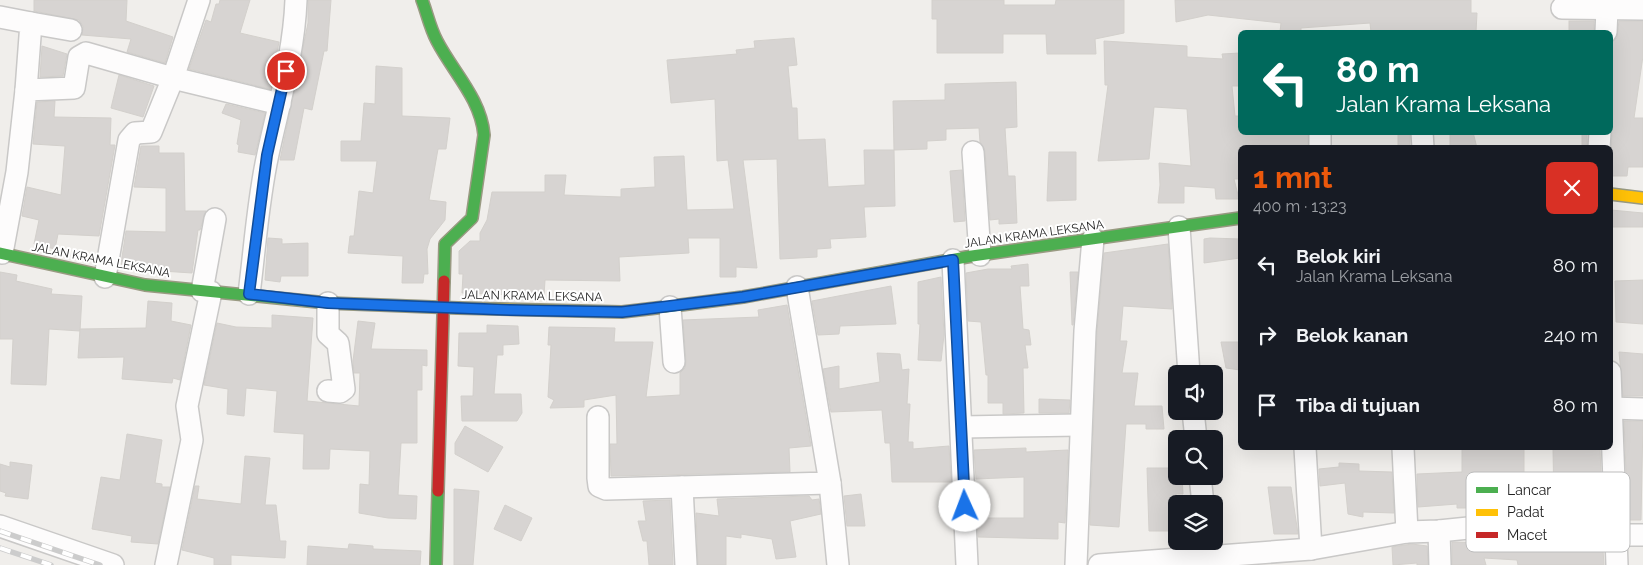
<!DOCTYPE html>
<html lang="id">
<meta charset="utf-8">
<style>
body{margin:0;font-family:Raleway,sans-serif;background:#242831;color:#f1f3f6;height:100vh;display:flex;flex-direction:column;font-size:19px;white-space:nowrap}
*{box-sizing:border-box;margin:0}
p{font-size:16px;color:#9ea1a6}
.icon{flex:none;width:28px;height:28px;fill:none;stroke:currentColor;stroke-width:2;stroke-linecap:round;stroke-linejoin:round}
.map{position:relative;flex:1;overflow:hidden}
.drawer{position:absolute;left:1238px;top:145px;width:375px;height:305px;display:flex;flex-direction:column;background:#171b24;border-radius:8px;box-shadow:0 5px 20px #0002}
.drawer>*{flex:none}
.hud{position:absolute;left:1238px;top:30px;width:375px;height:105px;border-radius:8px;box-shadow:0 5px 20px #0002;background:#00695c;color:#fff;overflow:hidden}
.tools{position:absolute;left:1168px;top:365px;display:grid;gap:10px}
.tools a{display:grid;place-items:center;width:55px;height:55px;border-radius:8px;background:#171b24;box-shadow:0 5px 20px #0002;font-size:25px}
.pin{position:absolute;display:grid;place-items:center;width:42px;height:42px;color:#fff;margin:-21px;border:2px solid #fff;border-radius:50%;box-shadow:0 1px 5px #0007}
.me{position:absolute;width:55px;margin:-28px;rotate:358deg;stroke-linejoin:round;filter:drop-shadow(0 0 4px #0008)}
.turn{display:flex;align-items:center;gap:18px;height:105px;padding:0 15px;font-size:22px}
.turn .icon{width:65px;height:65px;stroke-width:2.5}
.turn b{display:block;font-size:35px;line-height:42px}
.round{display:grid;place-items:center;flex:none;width:52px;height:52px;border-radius:8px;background:#242831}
.summary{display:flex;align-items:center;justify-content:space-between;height:85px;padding:0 15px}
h1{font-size:30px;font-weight:700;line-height:38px;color:#ea580c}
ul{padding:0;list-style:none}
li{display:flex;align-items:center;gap:15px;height:70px;padding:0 15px}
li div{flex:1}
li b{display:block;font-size:19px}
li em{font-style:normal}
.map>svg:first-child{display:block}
.building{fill:#d7d4d2;stroke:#d3d0cc}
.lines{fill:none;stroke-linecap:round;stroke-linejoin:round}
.street-casing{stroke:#c9c8c7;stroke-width:24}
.fast-casing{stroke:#999a82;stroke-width:14}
.slow-casing{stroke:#999a82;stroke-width:14}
.jam-casing{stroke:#999a82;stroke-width:14}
.street{stroke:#fdfcfc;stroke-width:21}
.fast{stroke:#4caf50;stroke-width:11}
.slow{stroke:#ffc107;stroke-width:11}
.jam{stroke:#c62828;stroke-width:11}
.rail-casing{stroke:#ccc;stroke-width:5.5}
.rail{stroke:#fff;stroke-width:4;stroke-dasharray:11;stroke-linecap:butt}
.route-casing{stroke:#114b97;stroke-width:12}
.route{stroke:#1a73e8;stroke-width:9}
.labels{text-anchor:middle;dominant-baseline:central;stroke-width:4;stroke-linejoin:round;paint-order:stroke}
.street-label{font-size:12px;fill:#222;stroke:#fff}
.key{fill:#fff;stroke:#bdbdbd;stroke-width:1}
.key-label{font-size:14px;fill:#222}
</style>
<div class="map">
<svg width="1643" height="565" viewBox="0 0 1643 565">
<rect width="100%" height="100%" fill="#f0eeeb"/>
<g class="building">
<polygon points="34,0 127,0 126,21 173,37 165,63 127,52 131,39 82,35 83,26 79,20 34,11"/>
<polygon points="220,0 250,0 240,33 279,42 270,89 189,69 206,20 211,22 216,4 219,4"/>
<polygon points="308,0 331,0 327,51 324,51 312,110 304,108 294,160 280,160 308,23"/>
<polygon points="932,0 1004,0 1004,5 1055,5 1056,0 1124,0 1124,33 1095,39 1096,54 1047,54 1046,34 1003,34 1003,53 937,53 937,19 932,19"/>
<polygon points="1175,0 1471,0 1471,13 1477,13 1476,32 1371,32 1370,23 1301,28 1301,32 1280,32 1281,23 1208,15 1176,22"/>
<rect x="1569" y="21" width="25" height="11"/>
<polygon points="1619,21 1643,21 1643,56 1634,118 1643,118 1643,167 1628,167 1627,176 1610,176 1612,133 1610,125 1610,44 1617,38"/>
<polygon points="794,38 797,65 788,66 792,108 797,108 798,140 825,139 828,187 865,185 864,150 894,150 895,206 864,207 866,237 830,239 831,248 817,249 817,257 780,259 777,159 743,160 757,268 736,267 736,277 720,277 720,238 688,238 689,253 619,257 620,281 545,280 544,296 462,293 463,274 459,274 459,251 470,241 480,241 480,233 487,220 492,192 545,192 545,175 566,175 564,195 621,197 621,189 655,187 654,157 684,156 687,210 734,209 728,160 717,161 715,99 671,103 667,60 737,54 736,50 755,48 754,41"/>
<polygon points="1104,41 1187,46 1187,57 1223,59 1222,54 1240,53 1240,86 1232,86 1235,116 1240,116 1240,132 1308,132 1308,148 1239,148 1239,179 1234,179 1239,199 1216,199 1215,188 1184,186 1184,203 1158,203 1160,185 1159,163 1191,166 1187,109 1154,107 1149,159 1098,161 1108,85 1105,85"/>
<polygon points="42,46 67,54 63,76 40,77"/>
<polygon points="376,66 402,68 402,116 450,118 446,149 438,149 429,200 446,202 445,220 430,239 427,249 428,274 424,274 423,283 402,283 403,256 348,253 350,236 354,236 359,191 373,193 377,161 341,161 341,141 361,141 364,103 375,104"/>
<polygon points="119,75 154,86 143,117 111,108"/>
<polygon points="1016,82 1017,127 1005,128 1008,176 1015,176 1017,223 999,224 999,219 990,220 985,151 980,142 979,128 946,129 946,140 927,141 927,149 894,150 893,101 945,100 945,84"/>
<polygon points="55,101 54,117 111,118 110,145 115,145 99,236 58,234 55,249 34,244 39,220 22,216 27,187 61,195 65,146 33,144 37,102"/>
<polygon points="226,104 265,113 255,155 238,152 239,145 237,144 241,120 222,113"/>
<rect x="1398" y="132" width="12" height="16"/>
<polygon points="1450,132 1473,132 1477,148 1450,148"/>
<rect x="1582" y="132" width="5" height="16"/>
<polygon points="141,146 159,146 159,153 184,153 185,211 206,211 200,230 198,230 192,273 147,270 121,264 126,231 166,232 166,188 134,187"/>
<polygon points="1049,152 1076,152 1076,200 1047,201"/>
<polygon points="962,170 965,221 954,222 950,171"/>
<polygon points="1611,210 1643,213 1643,227 1610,227"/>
<polygon points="268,238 282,239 282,244 308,243 308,276 281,276 280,282 265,280"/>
<polygon points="1210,238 1240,239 1240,258 1204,263 1204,239"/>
<polygon points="1168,244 1172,309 1123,306 1120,341 1127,341 1122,373 1138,373 1134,406 1162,406 1164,429 1146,429 1146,424 1126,424 1119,527 1090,525 1097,332 1104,253"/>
<polygon points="1028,264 1029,286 1020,286 1023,329 1029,330 1031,345 1025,345 1028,368 1023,368 1024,413 1003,414 1003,403 988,403 988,375 986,375 981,322 968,321 966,273 988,269 1012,269 1011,266"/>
<polygon points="0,272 17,275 16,281 52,289 51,294 82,296 80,331 49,329 46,385 11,384 13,339 0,339"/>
<polygon points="1070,272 1078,272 1073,325 1072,325"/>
<polygon points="941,277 944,335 941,361 918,360 920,324 918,324 918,282"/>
<polygon points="1643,280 1643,324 1616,322 1615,281"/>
<polygon points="891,286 896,324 840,326 839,334 818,335 812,301"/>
<polygon points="148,301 172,303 171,321 191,325 180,380 173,378 172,383 122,379 124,357 78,358 80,329 146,328"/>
<polygon points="787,305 811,446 789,448 790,472 611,476 610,444 617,444 616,395 584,400 584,407 550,408 554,400 548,397 551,345 548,345 549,327 615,328 614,342 653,342 646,397 680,395 680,373 685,368 686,362 683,320 759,317 758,310"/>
<polygon points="272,315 313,318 307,401 359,406 360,373 354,373 353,361 358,321 375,323 371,349 427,350 427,366 422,365 422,390 417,390 417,443 401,443 398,495 417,496 416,519 388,518 359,513 360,484 369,485 370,451 330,449 329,469 303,469 304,434 274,432 277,391 246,388 244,416 227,414 228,389 204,385 217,323 236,327 272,328"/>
<polygon points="487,325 518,326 519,344 503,345 503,355 497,355 494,394 521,394 522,413 517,421 462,421 461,396 473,396 474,367 458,366 459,333 487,333"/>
<polygon points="1221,342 1240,342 1240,370 1226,368"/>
<polygon points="1619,352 1643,354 1643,396 1623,396"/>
<polygon points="877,353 900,354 902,370 909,369 907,404 910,404 908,442 913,442 913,449 949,446 951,482 892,482 890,443 885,443 882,410 831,412 823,369 839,366 839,389 880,382"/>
<polygon points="1039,399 1070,400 1069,413 1039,413"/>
<polygon points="1624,421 1643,421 1641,520 1628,520"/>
<polygon points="465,426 503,447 488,472 455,454 455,443"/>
<polygon points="127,434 162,440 155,483 162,484 162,487 170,487 158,544 131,542 132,536 92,529 101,477 120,480"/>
<polygon points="1026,448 1026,452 1068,450 1065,523 1058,522 1058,539 978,537 977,518 1024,518 1024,477 976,479 974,450"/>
<polygon points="1462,448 1524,448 1524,510 1491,513 1496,508 1457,508 1457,504 1418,507 1417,474 1462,472"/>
<polygon points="1553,448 1600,448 1602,502 1554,506"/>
<polygon points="245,456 270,458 265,505 276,505 280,541 286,541 285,558 231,555 231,565 214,565 214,558 182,550 195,486 199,486 197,499 241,504"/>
<polygon points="10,462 32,465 28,499 5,496 6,493 0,491 0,464 10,467"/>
<polygon points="1339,463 1359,464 1359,471 1392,472 1394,513 1363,512 1363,517 1348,514 1345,483 1320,486 1319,469 1339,467"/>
<polygon points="1147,468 1176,468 1176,476 1182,476 1183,494 1176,494 1176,531 1149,531"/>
<polygon points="1268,487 1291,487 1298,534 1274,534"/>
<polygon points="454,489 479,491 473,565 454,565"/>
<polygon points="861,494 865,526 847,526 844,496"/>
<polygon points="809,496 812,500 819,499 821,514 790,521 796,557 776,559 772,539 741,534 741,538 726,536 726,565 698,565 696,513 719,516 717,499"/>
<polygon points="670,500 673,565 649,565 647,541 643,541 638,521 646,521 643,501"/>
<polygon points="505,505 532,518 521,541 494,529"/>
<polygon points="1554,532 1554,551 1603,550 1604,565 1518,565 1517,560 1484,558 1486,565 1452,565 1452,542 1525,544 1525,535"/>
<polygon points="349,544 373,546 373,549 421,551 420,565 307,565 308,546 348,549"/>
<polygon points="1412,544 1427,546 1428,565 1417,565 1417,563 1393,565 1392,547"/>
</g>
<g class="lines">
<defs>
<g id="street">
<polyline points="1562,8 1643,9"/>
<polyline points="0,17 31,23 26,90"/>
<polyline points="31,23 71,30"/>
<polyline points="1606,32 1607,9"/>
<polyline points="1320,132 1320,148"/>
<polyline points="1422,132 1423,148"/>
<polyline points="1599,148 1600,132"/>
<polyline points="973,152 980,255"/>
<polyline points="1179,227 1189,374"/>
<polyline points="2,253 17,172 26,90 74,88 79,57 86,53 173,78 199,0"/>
<polyline points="953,260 967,565"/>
<polyline points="105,277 129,140 135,133 151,132 173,78 280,104"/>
<polyline points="202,291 215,219"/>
<path d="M249 294C255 247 258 199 268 154 279 103 294 53 296 0"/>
<polyline points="328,303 328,334 338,343 344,389 340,392 328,391"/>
<polyline points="670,307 674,362"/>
<polyline points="1610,372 1617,565"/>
<polyline points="1611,408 1643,409"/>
<polyline points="1193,411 1196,439"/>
<polyline points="598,417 598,478 599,486 606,489 830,483 797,287"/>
<polyline points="962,427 1080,425"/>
<polyline points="1305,448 1311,549"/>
<polyline points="1403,448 1407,532"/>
<polyline points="1200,476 1203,504"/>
<polyline points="830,483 838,565"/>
<polyline points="682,487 686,565"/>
<polyline points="0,526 113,565"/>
<polyline points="1439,531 1440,565"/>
<polyline points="1616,535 1643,535"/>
<polyline points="166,565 192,440 187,406 211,292"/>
<polyline points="1076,565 1085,331 1093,239"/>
<polyline points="1099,565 1311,549 1407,532 1439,531 1616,513"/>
</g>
<g id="fast">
<path d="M422 0C427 13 430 28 437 41 453 72 481 99 484 135L472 218 445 244 444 281"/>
<polyline points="0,253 145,285 328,303 458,308"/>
<polyline points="665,307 743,297 972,256 1240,218"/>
<polyline points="436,565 438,491"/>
</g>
<g id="slow">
<polyline points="1610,194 1643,198"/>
<polyline points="458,308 622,312 665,307"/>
</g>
<polyline id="jam" points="438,491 444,281"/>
</defs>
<use href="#street" class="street-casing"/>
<use href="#fast" class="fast-casing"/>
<use href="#slow" class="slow-casing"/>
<use href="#jam" class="jam-casing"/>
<use href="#street" class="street"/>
<use href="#fast" class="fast"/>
<use href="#slow" class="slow"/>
<use href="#jam" class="jam"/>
<defs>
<g id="rail">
<polyline points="0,531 100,565"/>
<polyline points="0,548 51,565"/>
</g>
</defs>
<use href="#rail" class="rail-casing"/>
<use href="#rail" class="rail"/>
</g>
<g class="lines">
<defs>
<polyline id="route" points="286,71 267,155 249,294 328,303 510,310 622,312 743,297 953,260 965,506"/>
</defs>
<use href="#route" class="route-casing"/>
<use href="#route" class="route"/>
</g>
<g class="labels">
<g class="street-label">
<text transform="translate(1034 234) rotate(-8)">JALAN KRAMA LEKSANA</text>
<text transform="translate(101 260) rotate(11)">JALAN KRAMA LEKSANA</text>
<text transform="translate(532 296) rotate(1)">JALAN KRAMA LEKSANA</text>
</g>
</g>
<rect x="1466" y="472" width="164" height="80" rx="8" class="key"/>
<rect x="1476" y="487" width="22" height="6" fill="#4caf50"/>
<rect x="1476" y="509" width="22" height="7" fill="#ffc107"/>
<rect x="1476" y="532" width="22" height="6" fill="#c62828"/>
<g class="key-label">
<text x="1507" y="495">Lancar</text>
<text x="1507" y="517">Padat</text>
<text x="1507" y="540">Macet</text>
</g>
</svg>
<div class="tools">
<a><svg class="icon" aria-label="sound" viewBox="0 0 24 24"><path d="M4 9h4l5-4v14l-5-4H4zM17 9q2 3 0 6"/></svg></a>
<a><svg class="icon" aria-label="search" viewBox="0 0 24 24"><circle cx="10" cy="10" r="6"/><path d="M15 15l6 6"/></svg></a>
<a><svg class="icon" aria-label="layers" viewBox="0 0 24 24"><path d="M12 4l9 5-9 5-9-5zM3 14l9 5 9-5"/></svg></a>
</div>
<div class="pin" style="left:286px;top:71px;background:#d93025"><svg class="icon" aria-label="arrive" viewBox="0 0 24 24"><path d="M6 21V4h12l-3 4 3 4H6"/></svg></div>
<svg class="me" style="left:965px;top:506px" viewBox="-20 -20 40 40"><circle r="19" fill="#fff"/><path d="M0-13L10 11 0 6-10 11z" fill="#1a73e8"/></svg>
<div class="hud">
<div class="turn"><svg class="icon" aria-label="left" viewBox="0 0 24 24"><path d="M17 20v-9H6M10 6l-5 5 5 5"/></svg><div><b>80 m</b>Jalan Krama Leksana</div></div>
</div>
<section class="drawer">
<div class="summary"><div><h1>1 mnt</h1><p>400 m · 13:23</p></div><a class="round" style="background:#d93025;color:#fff"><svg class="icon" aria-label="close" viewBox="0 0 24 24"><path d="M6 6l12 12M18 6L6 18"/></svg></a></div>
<ul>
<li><svg class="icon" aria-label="left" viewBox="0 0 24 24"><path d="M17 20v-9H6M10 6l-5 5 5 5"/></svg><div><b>Belok kiri</b><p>Jalan Krama Leksana</p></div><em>80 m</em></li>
<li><svg class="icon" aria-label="right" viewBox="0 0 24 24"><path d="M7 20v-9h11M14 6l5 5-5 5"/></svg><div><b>Belok kanan</b></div><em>240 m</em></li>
<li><svg class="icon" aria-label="arrive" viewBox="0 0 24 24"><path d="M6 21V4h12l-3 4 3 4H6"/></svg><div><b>Tiba di tujuan</b></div><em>80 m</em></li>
</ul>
</section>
</div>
